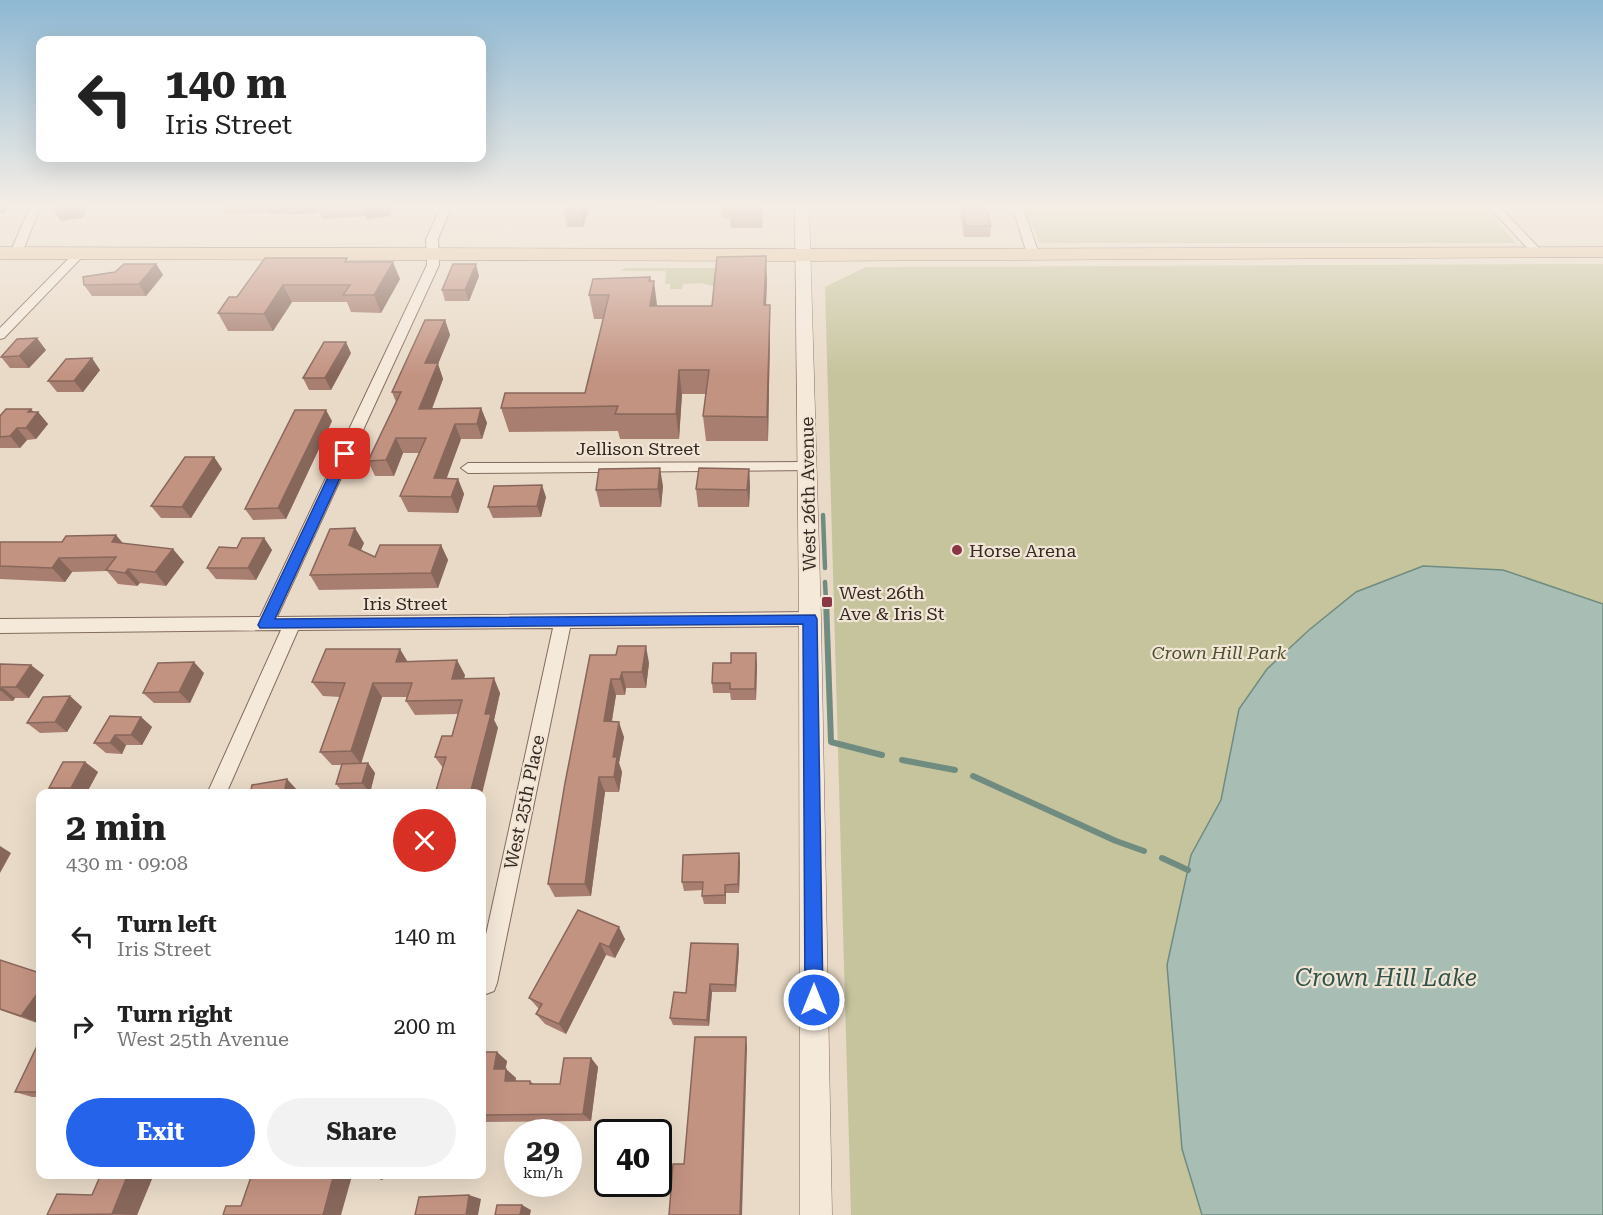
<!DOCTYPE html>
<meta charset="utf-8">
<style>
body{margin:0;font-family:"Roboto Serif",serif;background:#f2f2f2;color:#222;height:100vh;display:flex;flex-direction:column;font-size:22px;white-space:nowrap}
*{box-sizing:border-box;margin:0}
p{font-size:20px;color:#767676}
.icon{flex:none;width:33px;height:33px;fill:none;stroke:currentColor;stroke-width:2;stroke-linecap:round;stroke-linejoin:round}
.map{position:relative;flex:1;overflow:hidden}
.sheet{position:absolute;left:36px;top:789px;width:450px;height:390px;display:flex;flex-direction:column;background:#fff;border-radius:12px;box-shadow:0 6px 24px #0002}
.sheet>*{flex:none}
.top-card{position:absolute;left:36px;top:36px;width:450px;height:126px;border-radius:12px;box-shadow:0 6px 24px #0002;background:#fff;color:#222;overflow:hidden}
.speed{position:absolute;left:504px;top:1119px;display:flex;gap:12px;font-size:30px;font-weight:700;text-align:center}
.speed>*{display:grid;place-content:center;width:78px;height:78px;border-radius:50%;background:#fff;box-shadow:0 6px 24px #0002;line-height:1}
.speed small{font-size:15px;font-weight:400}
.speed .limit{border:3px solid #111;border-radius:9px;background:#fff;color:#111}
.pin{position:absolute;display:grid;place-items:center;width:51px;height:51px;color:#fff;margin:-26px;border-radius:12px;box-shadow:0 3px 9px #0006}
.me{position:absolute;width:66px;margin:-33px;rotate:0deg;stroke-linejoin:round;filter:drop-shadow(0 0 4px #0008)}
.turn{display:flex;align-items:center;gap:21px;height:126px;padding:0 30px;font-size:27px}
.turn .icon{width:78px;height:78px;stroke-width:2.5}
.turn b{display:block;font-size:42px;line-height:51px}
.round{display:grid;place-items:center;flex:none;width:63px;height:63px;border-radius:32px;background:#f2f2f2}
.head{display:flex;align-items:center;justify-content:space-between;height:102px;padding:0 30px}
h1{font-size:36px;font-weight:700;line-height:45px}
.primary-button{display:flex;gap:12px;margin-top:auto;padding:12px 30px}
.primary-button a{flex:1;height:69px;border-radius:36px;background:#2563eb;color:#fff;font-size:24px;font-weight:700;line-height:69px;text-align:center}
.primary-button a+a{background:#f2f2f2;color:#222}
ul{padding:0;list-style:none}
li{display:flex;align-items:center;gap:18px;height:90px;padding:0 30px}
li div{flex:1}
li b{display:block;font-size:22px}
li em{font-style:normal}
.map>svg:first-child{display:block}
.green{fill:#c6c49d}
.water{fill:#a8beb4;stroke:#708b80;stroke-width:1.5}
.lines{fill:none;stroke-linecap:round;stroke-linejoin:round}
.stream-far1{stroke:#708b80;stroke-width:4.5}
.stream{stroke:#708b80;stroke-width:6}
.minor-casing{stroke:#836c5f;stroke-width:2}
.tertiary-casing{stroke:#836c5f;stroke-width:1}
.primary-casing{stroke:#513c32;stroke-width:1}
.minor{fill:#f5e9da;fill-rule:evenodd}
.tertiary{fill:#f5e9da;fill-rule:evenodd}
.primary{fill:#e8c8a4;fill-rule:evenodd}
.wall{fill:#a87e70}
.shaded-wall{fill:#88675b}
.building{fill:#c39382;stroke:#88675b;stroke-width:1.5}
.route{fill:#2563eb;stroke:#184099;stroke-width:1.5}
.poi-dot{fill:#8b3644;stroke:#f1e5d6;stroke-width:2}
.labels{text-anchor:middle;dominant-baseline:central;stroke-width:4.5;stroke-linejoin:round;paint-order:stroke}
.street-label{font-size:18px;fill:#352721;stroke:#f1e5d6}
.poi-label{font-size:18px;fill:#352721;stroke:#f1e5d6;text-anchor:start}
.park-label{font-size:18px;font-style:italic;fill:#4b4f2a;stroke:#f1e5d6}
.near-water-label{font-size:24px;font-style:italic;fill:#32534c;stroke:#f1e5d6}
</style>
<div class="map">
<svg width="1603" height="1215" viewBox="0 0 1603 1215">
<rect width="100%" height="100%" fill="#e9dac7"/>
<g class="green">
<polygon points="1024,205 1482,205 1516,243 1039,243"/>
<polygon points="1603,264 1603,1215 851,1215 825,287 866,267"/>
<polygon points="626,268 719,268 716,287 701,283 683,284 682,289 670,289 670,284 665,284 666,271 620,271"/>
</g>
<polygon class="water" points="1423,566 1503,570 1603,604 1603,1215 1202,1215 1182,1149 1167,965 1191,855 1221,800 1239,709 1267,669 1309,630 1356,592"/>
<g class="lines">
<g class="stream-far1">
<polyline points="823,515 825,568"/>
<polyline points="825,582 826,601"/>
</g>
<g class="stream">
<polyline points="826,599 831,742 882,755"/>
<polyline points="902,760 955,770"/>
<polyline points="973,776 1116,841 1144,851"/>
<polyline points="1162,858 1188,870"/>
</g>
<defs>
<g id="minor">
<polygon points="31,205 41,205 22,253 16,256 12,255 10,253"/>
<polygon points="442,205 452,205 438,239 439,265 277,617 810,612 816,614 818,619 816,624 810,626 570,628 497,983 494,991 486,994 482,992 482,953 553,628 298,630 226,794 207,794 281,630 0,633 0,619 260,617 427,265 426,239"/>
<polygon points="1012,205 1022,205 1039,254 1037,256 1033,257 1027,254"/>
<polygon points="1487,205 1498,205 1541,250 1541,254 1533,254"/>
<polygon points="80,250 86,253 84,255 4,338 0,339 0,328 76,251"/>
<polygon points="807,462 814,467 812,470 468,473 461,468 468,463"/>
</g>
<polygon id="tertiary" points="795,205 809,205 821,619 832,1215 800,1215 799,619"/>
<polygon id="primary" points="0,247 803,249 1603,247 1603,257 803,261 0,259"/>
</defs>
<use href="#minor" class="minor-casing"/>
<use href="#tertiary" class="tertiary-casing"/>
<use href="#primary" class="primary-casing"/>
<use href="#minor" class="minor"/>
<use href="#tertiary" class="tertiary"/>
<use href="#primary" class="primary"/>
</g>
<g class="wall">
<polygon points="221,205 392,205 390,216 367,219 366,216 322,219 318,208 317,212 290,215 289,213 270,214 269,212 226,214"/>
<polygon points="566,205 654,205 653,208 589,209 583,227 567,227 564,211"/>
<polygon points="722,205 763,205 762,228 731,228 730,218 722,218"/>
<polygon points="859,205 904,205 904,206 859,207"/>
<polygon points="961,205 986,205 991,226 990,237 964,237 960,214"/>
<polygon points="349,262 400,279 381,313 351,312 347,302 292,302 273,331 228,331 218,313 237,297"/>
<polygon points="156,264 163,275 146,296 92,296 84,285"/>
<polygon points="479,276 469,301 445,301 442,290"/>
<polygon points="650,277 657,306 712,306 767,280 766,305 770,305 770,330 768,441 706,441 703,416 706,394 682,394 679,439 620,439 618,431 509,432 501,408 585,393 603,319 594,319 589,295"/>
<polygon points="445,320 450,335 438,364 443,379 432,409 481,408 487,423 482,439 461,439 446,478 458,479 464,494 458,513 408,512 400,496 419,453 403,453 394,476 375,476 368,461 396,402 392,392"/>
<polygon points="46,350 29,368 10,368 1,357"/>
<polygon points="351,353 331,390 309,390 303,378"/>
<polygon points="100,370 83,392 57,392 48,381"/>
<polygon points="31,409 33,412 38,412 48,424 36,439 27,440 20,448 0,448 0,416"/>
<polygon points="332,421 286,519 253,520 245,509"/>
<polygon points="214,457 222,469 191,518 161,518 151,506"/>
<polygon points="749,469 750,486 749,507 698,507 696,489"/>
<polygon points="663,486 661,507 600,507 596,490"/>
<polygon points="546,497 541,517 493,518 488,507"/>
<polygon points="264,538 272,550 256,580 216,579 207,568 237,548"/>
<polygon points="0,542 123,543 184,562 166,586 140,583 137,586 118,584 107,571 72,572 65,582 0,579"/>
<polygon points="364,543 361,550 375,557 441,545 448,560 438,588 319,590 310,575"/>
<polygon points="590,655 649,663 646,688 626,688 625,695 616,695 612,721 624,737 619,763 622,772 619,792 605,792 591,896 555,897 548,884"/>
<polygon points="408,662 465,675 464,679 500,693 494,720 498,728 443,768 435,757 452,736 458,714 415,715 406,701 407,697 382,697 361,763 368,763 375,773 370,793 344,794 336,784 342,765 332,765 320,752 340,697 323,696 312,682"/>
<polygon points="0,664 44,675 29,698 15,698 13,701 0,701"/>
<polygon points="757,664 756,700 731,700 730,693 713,693 712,683"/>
<polygon points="204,673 190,703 154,703 143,693"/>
<polygon points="70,696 82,707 67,732 40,733 27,723"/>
<polygon points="141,717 152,727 142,745 126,745 122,754 106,753 94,743"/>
<polygon points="85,762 98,772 86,794 56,794 49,788"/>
<polygon points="739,853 740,862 739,893 726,893 726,904 704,904 702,896 703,890 684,891 682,882"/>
<polygon points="578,910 625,939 615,958 606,955 566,1034 545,1024 536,1014 539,1009 529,998"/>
<polygon points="738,944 739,952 736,992 712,992 709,1026 673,1025 670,1018 686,993"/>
<polygon points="0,960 40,973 40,1024 0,1010"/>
<polygon points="40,1044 40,1097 32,1097 15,1092"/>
<polygon points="482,1052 507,1061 505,1069 516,1078 515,1081 530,1081 534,1084 560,1084 591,1058 598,1067 591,1121 482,1122"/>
<polygon points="101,1174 154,1174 137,1215 47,1215 92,1195"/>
</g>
<g class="shaded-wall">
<polygon points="0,205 8,205 5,213 0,213"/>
<polygon points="76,205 88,205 88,208 82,218 61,221 53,210"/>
<polygon points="266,205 316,205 318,208 317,212 290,215 289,213 270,214"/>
<polygon points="362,205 392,205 390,216 367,219"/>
<polygon points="581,205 588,205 589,209 583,227 579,211"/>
<polygon points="762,205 763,205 762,228"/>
<polygon points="766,256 767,280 765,330 764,305"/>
<polygon points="393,262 400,279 381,313 374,295"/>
<polygon points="156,264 163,275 146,296 139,284"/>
<polygon points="476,264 479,276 469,301 465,290"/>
<polygon points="650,277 652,293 654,281 657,305 650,306 649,281"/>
<polygon points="283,285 292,302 273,331 264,314"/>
<polygon points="770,305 770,330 768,441 767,417"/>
<polygon points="445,320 450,335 438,364 443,379 426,424 419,409 425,363"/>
<polygon points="37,338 46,350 29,368 19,356"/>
<polygon points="346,342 351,353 331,390 325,378"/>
<polygon points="92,358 100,370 83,392 74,381"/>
<polygon points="679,370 682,394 679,439 676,414"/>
<polygon points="481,408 487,423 482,439 477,424"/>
<polygon points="31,409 36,415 38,412 48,424 36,439 26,428 28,412"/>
<polygon points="326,410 332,421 286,519 278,508"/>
<polygon points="455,424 461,439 441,494 434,478"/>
<polygon points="17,428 27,440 20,448 10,436"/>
<polygon points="396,438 403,453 394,476 386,460"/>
<polygon points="214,457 222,469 191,518 182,507"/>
<polygon points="660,468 663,486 661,507 658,489"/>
<polygon points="749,469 750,486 749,507 747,490"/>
<polygon points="458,479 464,494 458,513 451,497"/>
<polygon points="542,485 546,497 541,517 537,506"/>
<polygon points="355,528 364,543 357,559 349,545"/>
<polygon points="116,535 128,549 112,542"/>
<polygon points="264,538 272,550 256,580 248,568"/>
<polygon points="441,545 448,560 438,588 431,573"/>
<polygon points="173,549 184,562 166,586 155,572"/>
<polygon points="59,558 72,572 65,582 52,568"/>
<polygon points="128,569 140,583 137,586 125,573"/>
<polygon points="646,646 649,663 646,688 642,672"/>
<polygon points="400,649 409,664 396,662"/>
<polygon points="756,653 757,664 756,700 755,689"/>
<polygon points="457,660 465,675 460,693 452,679"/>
<polygon points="194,662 204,673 190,703 179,692"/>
<polygon points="31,665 44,675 29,698 16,687"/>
<polygon points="622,672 626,688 625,695 620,679"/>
<polygon points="494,678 500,693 494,720 498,728 482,794 470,794 485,714"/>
<polygon points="611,679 616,695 609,737 604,721"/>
<polygon points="373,683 382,697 361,764 351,751"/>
<polygon points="2,687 15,698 13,701 0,690"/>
<polygon points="70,696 82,707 67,732 55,722"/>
<polygon points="141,717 152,727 142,745 131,735"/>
<polygon points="619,722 624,737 619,763 622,772 619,792 614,777 613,757"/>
<polygon points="115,735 126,745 122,754 110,743"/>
<polygon points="85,762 98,772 86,794 78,794 71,788"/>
<polygon points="368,763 375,773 370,793 362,783"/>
<polygon points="599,777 605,792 591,896 585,884"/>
<polygon points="287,779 299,792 299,794 284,794"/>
<polygon points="0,846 11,853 0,873"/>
<polygon points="739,853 740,862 739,893 738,884"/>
<polygon points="725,885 726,893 726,904 725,895"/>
<polygon points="619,927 625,939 615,958 609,947"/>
<polygon points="600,943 606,955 566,1034 559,1024"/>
<polygon points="738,944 739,952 736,992 735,985"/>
<polygon points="710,984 712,992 709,1026 707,1020"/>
<polygon points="40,990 40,1024 21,1016"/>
<polygon points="746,1037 747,1047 742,1215 740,1215"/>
<polygon points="497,1052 507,1061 504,1078 494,1069"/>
<polygon points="591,1058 598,1067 591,1121 583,1114"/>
<polygon points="506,1069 516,1078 514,1089 505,1081"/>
<polygon points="128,1174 154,1174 137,1215 112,1214"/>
<polygon points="334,1174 349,1174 352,1176 341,1215 323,1215"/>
<polygon points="391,1174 382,1180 367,1175"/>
<polygon points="469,1195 481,1199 478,1215 466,1215"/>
<polygon points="522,1205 531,1210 530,1215 520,1215"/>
</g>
<g class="building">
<polygon points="55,205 76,205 75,207 53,210"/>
<polygon points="566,205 581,205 579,211 564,211"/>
<polygon points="731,205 762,205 762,212 730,212"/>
<polygon points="962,205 986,205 991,226 966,226"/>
<polygon points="766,256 764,305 770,305 767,417 703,416 709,370 679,370 676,414 615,414 618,406 501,408 505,393 585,393 609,295 589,295 593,279 650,277 649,281 654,281 650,306 712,306 717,257"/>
<polygon points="265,258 347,258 345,262 393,262 374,295 343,295 350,285 283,285 264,314 218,313 229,297 237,297"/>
<polygon points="124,264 156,264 139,284 84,285 83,277 115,272"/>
<polygon points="453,264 476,264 465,290 442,290"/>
<polygon points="425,320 445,320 425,363 438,363 419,409 481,408 477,424 455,424 434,478 458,479 451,497 400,496 426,438 396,438 386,460 368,461 401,392 392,392"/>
<polygon points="37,338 19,356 1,357 17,339"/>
<polygon points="324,342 346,342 325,378 303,378"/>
<polygon points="92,358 74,381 48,381 66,359"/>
<polygon points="6,409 31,409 28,412 38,412 26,428 17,428 10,436 0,437 0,416"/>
<polygon points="295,410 326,410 278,508 245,509"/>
<polygon points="185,457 214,457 182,507 151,506"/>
<polygon points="660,468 658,489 596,490 599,469"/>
<polygon points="699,468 749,469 747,490 696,489"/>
<polygon points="542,485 537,506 488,507 494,486"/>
<polygon points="355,528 349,545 375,557 380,545 441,545 431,573 310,575 330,529"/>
<polygon points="116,535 112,542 173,549 155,572 128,569 125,573 106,570 116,557 59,558 52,568 0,566 0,542 62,542 66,536"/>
<polygon points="242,538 264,538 248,568 207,568 219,547 237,548"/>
<polygon points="618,646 646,646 642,672 622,672 620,679 611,679 604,721 619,722 613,757 617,757 614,777 599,777 585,884 548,884 565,783 590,655 616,655"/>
<polygon points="326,649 400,649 396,662 457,660 452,679 494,678 485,714 491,714 470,794 435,794 446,757 435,757 442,736 452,736 462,700 406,701 412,683 373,683 351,751 320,752 345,683 312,682"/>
<polygon points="731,653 756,653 755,689 730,689 730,683 712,683 713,663 731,663"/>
<polygon points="194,662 179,692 143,693 158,663"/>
<polygon points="0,664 31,665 16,687 2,687 0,690"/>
<polygon points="70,696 55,722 27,723 43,697"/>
<polygon points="110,716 141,717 131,735 115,735 110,743 94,743"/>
<polygon points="63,762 85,762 71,788 49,788"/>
<polygon points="368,763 362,783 336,784 342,764"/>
<polygon points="287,779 284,794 250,794 252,785"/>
<polygon points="739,853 738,884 725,885 725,895 702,896 703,882 682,882 683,855"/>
<polygon points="578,910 619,927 609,947 600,943 559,1024 536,1014 542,1004 529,998"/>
<polygon points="691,943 738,944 735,985 710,984 707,1020 670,1018 674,992 686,993"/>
<polygon points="0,960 40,973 40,990 21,1016 0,1009"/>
<polygon points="695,1037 746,1037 740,1215 669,1215 673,1164 684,1164"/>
<polygon points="38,1044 40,1044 40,1092 15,1092"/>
<polygon points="482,1052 497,1052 494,1069 506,1069 505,1081 530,1081 530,1084 560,1084 564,1058 591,1058 583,1114 482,1115"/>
<polygon points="101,1174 128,1174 112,1214 47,1215 57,1194 92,1195"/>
<polygon points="252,1174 334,1174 323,1215 223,1215 226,1206 241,1206"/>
<polygon points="469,1195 466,1215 415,1215 419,1197"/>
<polygon points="497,1205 522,1205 520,1215 495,1215"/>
</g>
<linearGradient id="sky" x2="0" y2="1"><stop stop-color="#8eb8d3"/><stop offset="0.55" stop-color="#f5eee6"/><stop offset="1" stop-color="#f5eee6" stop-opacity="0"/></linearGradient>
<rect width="1603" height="375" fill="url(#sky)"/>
<polygon class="route" points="345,450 351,454 275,619 815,615 817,619 823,1000 821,1007 814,1010 808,1007 805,1000 803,624 260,628 258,625 339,454"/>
<g class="poi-dot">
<circle cx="957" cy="550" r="6"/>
<rect x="821" y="596" width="12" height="12" rx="3"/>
</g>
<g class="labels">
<g class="street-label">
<text x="638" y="448">Jellison Street</text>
<text transform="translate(808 494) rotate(-91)">West 26th Avenue</text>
<text x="405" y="603">Iris Street</text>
<text transform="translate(524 802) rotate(-78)">West 25th Place</text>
</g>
<g class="poi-label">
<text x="969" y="550">Horse Arena</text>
<text x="839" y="592">West 26th<tspan x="839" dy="21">Ave &amp; Iris St</tspan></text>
</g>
<g class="park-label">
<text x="1219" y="652">Crown Hill Park</text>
</g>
<g class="near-water-label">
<text x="1386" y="978">Crown Hill Lake</text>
</g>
</g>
</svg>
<div class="speed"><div>29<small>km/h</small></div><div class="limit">40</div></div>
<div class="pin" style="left:345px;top:454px;background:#d93025"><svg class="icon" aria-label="arrive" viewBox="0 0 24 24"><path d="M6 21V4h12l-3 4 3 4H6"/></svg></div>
<svg class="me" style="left:814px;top:1000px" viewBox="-20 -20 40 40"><circle r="17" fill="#2563eb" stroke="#fff" stroke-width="3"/><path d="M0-11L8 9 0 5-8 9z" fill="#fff"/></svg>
<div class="top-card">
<div class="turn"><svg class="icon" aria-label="left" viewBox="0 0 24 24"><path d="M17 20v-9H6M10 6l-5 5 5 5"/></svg><div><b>140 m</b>Iris Street</div></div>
</div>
<section class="sheet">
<div class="head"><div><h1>2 min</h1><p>430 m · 09:08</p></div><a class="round" style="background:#d93025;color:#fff"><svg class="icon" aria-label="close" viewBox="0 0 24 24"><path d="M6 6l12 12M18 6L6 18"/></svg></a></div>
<ul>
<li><svg class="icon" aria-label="left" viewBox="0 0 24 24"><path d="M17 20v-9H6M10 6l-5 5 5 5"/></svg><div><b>Turn left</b><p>Iris Street</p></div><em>140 m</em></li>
<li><svg class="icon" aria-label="right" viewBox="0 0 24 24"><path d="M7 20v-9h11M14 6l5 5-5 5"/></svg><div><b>Turn right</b><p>West 25th Avenue</p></div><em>200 m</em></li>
</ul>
<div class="primary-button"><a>Exit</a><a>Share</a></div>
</section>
</div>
